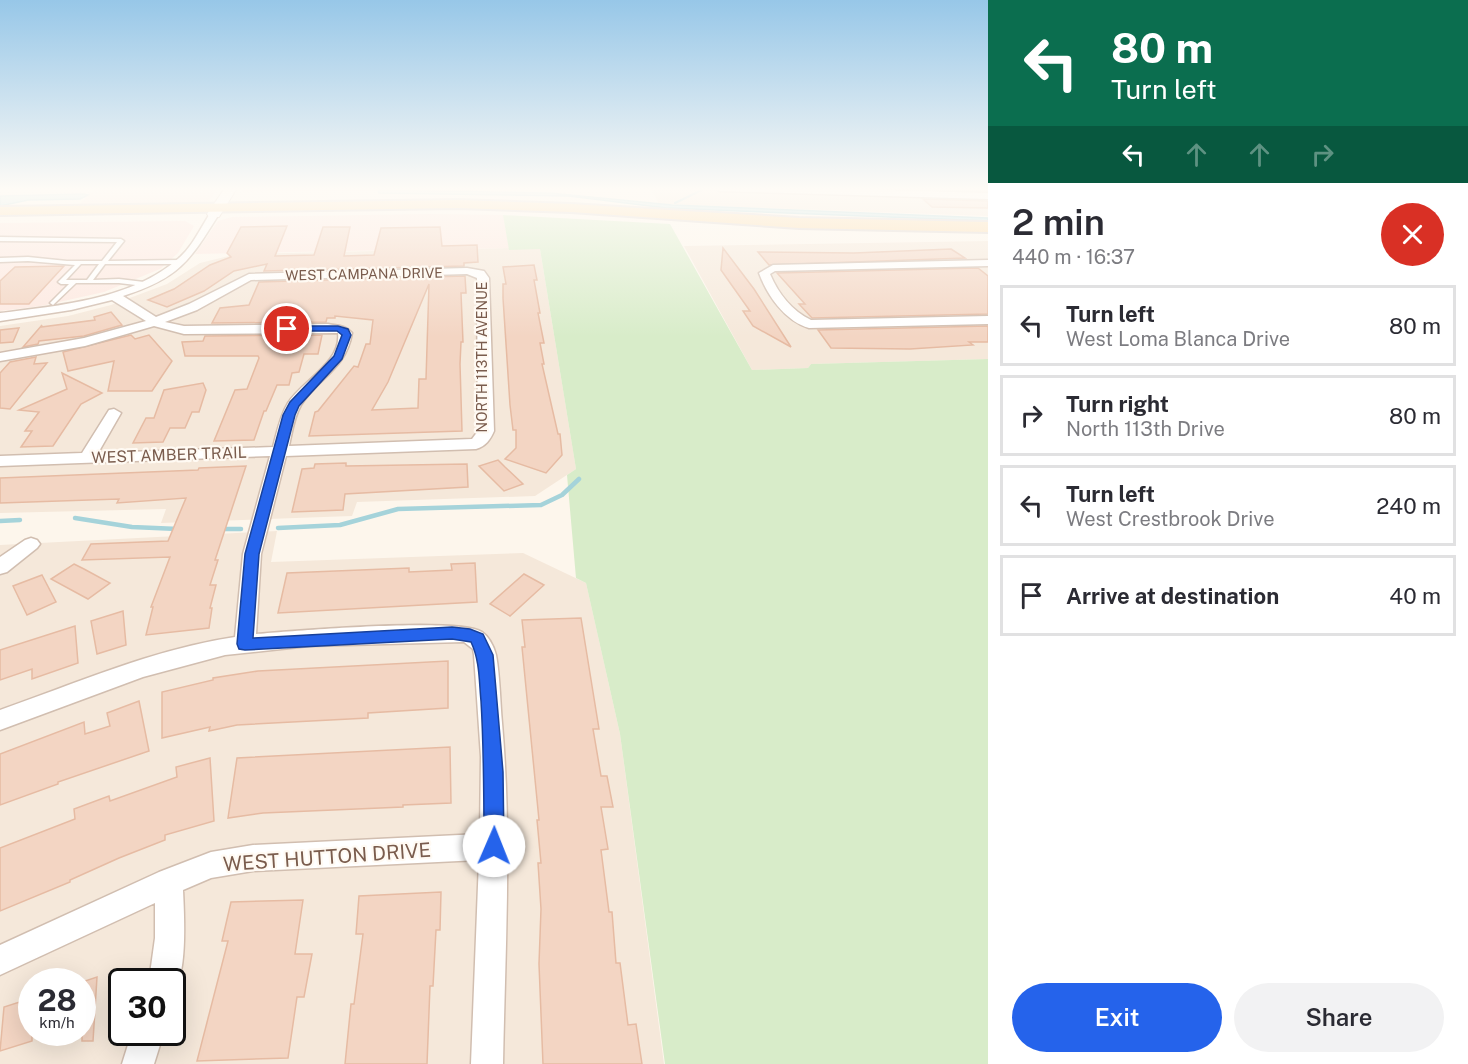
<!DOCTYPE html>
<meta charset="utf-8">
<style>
body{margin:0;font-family:"Public Sans",sans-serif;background:#f2f2f3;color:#2b2b33;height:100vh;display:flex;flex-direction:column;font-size:22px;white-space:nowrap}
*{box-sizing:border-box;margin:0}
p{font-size:20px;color:#7c7c81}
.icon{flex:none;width:33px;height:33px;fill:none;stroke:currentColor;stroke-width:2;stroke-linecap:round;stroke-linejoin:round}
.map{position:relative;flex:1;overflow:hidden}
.panel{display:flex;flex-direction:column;background:#fff;width:480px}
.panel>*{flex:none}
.top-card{background:#0b6e4f;color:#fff;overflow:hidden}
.speed{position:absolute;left:18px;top:968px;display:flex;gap:12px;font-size:30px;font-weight:700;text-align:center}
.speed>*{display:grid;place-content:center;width:78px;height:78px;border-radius:50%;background:#fff;box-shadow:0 6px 24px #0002;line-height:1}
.speed small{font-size:15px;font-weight:400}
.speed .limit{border:3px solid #111;border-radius:9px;background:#fff;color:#111}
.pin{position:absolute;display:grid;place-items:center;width:51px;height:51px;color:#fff;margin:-26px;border:3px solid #fff;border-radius:50%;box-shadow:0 2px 6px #0007}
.me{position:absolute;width:66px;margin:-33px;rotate:1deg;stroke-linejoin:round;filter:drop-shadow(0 0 4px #0008)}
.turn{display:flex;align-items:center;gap:21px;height:126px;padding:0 24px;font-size:27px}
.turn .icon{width:78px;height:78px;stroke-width:2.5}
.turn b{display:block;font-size:42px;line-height:51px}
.lanes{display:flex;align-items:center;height:57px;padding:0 24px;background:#0003;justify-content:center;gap:30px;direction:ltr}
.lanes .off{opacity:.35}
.round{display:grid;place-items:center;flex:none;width:63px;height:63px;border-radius:32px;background:#f2f2f3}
.headline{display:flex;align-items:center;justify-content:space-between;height:102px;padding:0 24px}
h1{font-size:36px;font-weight:600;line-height:45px}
.primary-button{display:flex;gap:12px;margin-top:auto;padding:12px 24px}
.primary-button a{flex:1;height:69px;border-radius:36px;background:#2563eb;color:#fff;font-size:24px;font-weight:600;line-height:69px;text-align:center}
.primary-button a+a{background:#f2f2f3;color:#2b2b33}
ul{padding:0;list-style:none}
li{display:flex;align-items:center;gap:18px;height:81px;margin:0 12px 9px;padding:0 12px;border:3px solid #e1e1e2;border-radius:0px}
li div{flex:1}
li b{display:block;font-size:22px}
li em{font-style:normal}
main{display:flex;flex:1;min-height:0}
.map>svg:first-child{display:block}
.residential{fill:#f5e8da;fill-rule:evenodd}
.commercial{fill:#fde8e0}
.green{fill:#d8ecc9}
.water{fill:#bfe3e8;stroke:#a5d3da;stroke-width:1.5}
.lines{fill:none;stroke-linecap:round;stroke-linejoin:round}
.stream-far1{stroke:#a5d3da;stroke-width:2}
.stream{stroke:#a5d3da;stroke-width:4.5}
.building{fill:#f3d5c3;stroke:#e6bba3;stroke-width:1.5;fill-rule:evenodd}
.lane-casing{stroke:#d1beb0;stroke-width:3}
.street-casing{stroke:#d1beb0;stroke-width:3}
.secondary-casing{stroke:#d6c0b0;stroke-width:2}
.primary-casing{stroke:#dad1cd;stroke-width:4}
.lane{fill:#fff;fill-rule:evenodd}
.street{fill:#fff;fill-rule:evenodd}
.secondary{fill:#fff;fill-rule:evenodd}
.primary{fill:#fbd9a5;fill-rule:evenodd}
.route{fill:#2563eb;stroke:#184099;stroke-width:1.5}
.labels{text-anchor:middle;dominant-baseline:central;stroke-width:4.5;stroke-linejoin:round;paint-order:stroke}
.far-street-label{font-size:14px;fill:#7a5c4d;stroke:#fffaf3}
.street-label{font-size:16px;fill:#7a5c4d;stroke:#fffaf3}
.near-street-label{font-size:20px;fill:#7a5c4d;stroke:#fffaf3}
</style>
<main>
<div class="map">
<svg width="988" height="1064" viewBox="0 0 988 1064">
<rect width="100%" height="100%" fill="#fdf6ec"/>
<g class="residential">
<polygon points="651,188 988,188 988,216 659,204"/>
<polygon points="988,241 988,359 811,364 808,368 752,370 684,246"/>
<polygon points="509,248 540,249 576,469 535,496 357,502 352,516 161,523 166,509 0,513 0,326 68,316 111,305 167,284 200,263 237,254"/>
<path d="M277 531 271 562 523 553 586 583 620 734 664 1064H0V545ZM32 981H82V1032H32ZM122 981H172V1032H122Z"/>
</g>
<g class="commercial">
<polygon points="95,188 218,188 209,201 195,205 77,206"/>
<polygon points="243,188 494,188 494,190 241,192"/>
<polygon points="430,214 503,215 509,248 195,254 218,221 232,217"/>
<polygon points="185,221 194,226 178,253 160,269 104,292 41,306 0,311 0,223"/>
</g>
<polygon class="green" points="503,215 670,224 752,370 808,368 811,364 988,359 988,1064 665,1064 620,734 586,583 576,578 567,475 576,469 540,249 509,250"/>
<g class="water">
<polygon points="378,190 550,193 672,205 988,218 988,221 666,208 569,196 379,193"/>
<polygon points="84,194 88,195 80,199 28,200 0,206 0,196"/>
</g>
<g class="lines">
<polyline class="stream-far1" points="675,203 706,188"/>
<g class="stream">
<polyline points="75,518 132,527 178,529"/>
<polyline points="0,521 20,520"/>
<polyline points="278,528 340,525 398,509 541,505 562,495 579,479"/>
<polyline points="220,529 241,529"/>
</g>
</g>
<g class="building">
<polygon points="923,199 988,201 988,208 932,207"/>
<polygon points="287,226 275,256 314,255 323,227 350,227 344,256 374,255 381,228 440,227 442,246 477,245 478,262 464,263 464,266 264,271 267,264 234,271 204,291 167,307 148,300 174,289 210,265 231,257 227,253 241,227"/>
<polygon points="723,248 754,289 791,347 753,326 743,311 750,311 721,270"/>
<polygon points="951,249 965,258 769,265 758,252 854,253"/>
<polygon points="534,265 537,280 534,280 540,313 538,313 544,343 540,343 544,364 542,364 558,434 560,434 562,455 546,473 505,459 516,448 516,430 513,430 510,405 503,298 503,284 506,284 503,267"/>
<polygon points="64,266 29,304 0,304 0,281 15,267"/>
<polygon points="978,268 988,276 988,314 812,318 799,304 805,304 777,273"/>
<path d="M465 276 466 293H461L463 342H461L460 364 462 431 309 436 315 412 318 411 354 366 358 367 366 344H370L373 320 335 316V318H327L326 322 212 323 220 308 249 305 259 282ZM429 284 426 379H419L418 408 372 410 388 382Z"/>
<polygon points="111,312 122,325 84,336 39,341 38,344 23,347 42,325 41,327 95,320 94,317"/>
<polygon points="988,326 988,342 969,342 973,345 910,349 831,348 818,330"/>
<polygon points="19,328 13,342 0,343 0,330"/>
<polygon points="131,335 135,339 149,335 172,361 152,391 108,391 114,361 68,371 63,352"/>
<polygon points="322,335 318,354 304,354 299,372 292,373 289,385 277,385 266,411 264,411 254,440 214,441 235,390 247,389 259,358 258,356 185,356 182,342 203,341 205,336"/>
<polygon points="36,357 34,364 47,363 10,409 0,408 0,373 10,362"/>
<polygon points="62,373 102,393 81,404 53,446 21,447 32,431 25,431 39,412 19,410 67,389"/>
<polygon points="203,383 206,390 199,412 192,412 185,428 170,428 163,442 133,443 146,418 154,418 164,390"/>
<polygon points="498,460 505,467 523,484 504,491 479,466"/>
<polygon points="346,463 346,466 467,464 468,487 345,494 343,510 292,512 302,469 314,468 315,464"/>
<polygon points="246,466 215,560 218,560 210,585 216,585 210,608 212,608 209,628 146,635 153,607 151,607 170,557 82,560 91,544 168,541 186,498 117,503 119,499 0,503 0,478 198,470 199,468"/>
<polygon points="475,563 477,602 278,613 287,573 409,568 409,572 452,570 451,564"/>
<polygon points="74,564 84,569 110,583 88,599 51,579"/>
<polygon points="524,574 544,585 510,616 490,604"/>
<polygon points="42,575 56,602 27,615 13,586"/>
<polygon points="123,611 126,645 97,654 91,621"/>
<polygon points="581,618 599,729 593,729 601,776 607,776 613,807 601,807 608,849 601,850 609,912 612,912 616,963 620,963 628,1025 636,1024 642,1064 543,1064 539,964 541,909 538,863 541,863 537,820 539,820 522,647 525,647 522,620"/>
<polygon points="75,626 78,663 32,679 32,669 0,680 0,650"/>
<polygon points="448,661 448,708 368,713 368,718 237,725 209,731 210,727 162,738 162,692 213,680 213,678 258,671"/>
<polygon points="139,701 149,751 58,782 58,784 0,805 0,754 84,722 85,734 110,726 107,713"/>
<polygon points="450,747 451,803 403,805 403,807 263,813 228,818 237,758"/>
<polygon points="210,758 214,821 165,835 165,840 119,858 70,880 70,882 0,911 0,848 75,819 74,809 109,796 110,801 177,777 176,767"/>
<polygon points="441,892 440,930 436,930 433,986 430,986 427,1064 345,1064 351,1004 354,1004 363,934 356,934 359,896"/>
<polygon points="303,900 295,954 312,954 304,997 297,997 288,1058 197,1061 228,941 222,941 231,902"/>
<polygon points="97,977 93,1041 82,1041 82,982"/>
<polygon points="32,998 32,1041 0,1051 4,1007"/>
</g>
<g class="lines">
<defs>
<path id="lane" d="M0 237 121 239 124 241 108 261 181 260 184 262 181 264H105L93 280 119 279 144 282 147 284 144 286 119 283H76L53 305 50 303 69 284H61L58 282 75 265 28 261 0 262V258L28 257 67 261H102L117 242 0 241ZM81 264H99L87 280H66Z"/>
<g id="street">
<polygon points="715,188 818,188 988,193 988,199 719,191"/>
<path d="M214 211 219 214C189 262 179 278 123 296L156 317 189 304 249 274 467 268 484 271 489 278 494 431C490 440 486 446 476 449L286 456 261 554 256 634C292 631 458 617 482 632 489 637 494 647 496 655 500 677 500 701 502 723 512 836 505 951 503 1064H471L479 860 253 871 211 878 183 890C184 913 188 977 172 993V981H149L155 938V903L0 975V945L159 872 211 852 253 845 480 834 481 757 474 655 473 649 464 642 309 646 225 655 143 677 0 730V710C77 683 154 649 235 637L243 554 270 456 0 466V456L82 453 109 410 114 409 121 413 98 453 273 447C277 432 280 416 288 403 302 381 342 362 338 333L184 334 154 326 85 346 0 361V353L84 338 146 321 112 300 71 310 0 321V313C58 306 134 299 179 258 193 246 201 227 211 212ZM467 274 477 278 478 431 472 439 289 446C292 432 294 417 301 405 319 377 346 369 352 333 346 325 337 326 328 324L184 326 165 322 197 310 251 280Z"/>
<path d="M988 260V266L775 271 770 274C778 293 792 311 811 320L988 316V324L809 328C785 321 767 295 759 273L773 265Z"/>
<polygon points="31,538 37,540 40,544 37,548 7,572 0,574 0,557 25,540"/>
<polygon points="132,1032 164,1032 154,1064 122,1064"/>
</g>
<polygon id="secondary" points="225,188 237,188 219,217 209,217 207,214"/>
<polygon id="primary" points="458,200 571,204 799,218 988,222 988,232 799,228 571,212 458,208 0,215 0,207"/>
</defs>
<use href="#lane" class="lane-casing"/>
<use href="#street" class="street-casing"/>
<use href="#secondary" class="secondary-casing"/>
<use href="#primary" class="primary-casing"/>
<use href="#lane" class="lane"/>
<use href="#street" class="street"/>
<use href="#secondary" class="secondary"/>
<use href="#primary" class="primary"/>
</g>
<linearGradient id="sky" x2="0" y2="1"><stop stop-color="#97c7e8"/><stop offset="0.56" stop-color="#fefbf6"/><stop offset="1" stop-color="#fefbf6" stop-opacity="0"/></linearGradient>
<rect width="988" height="337" fill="url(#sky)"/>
<path class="route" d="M287 326H338L348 329 351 335 342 359 299 406 295 415 259 554 253 638 452 627 470 629 483 634 493 655 503 772 504 846 501 853 494 856 487 853 484 846C484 798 484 750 481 701 479 681 480 661 471 642L452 639 245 650 239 649 237 644 245 554 283 415 290 402 334 356 342 335 337 331H284L282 329Z"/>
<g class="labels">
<g class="far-street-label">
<text transform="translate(364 274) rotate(-1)">WEST CAMPANA DRIVE</text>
<text transform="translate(482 357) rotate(-90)">NORTH 113TH AVENUE</text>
</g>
<g class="street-label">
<text transform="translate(169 455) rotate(-2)">WEST AMBER TRAIL</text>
</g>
<g class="near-street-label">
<text transform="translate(327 857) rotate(-4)">WEST HUTTON DRIVE</text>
</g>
</g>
</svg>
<div class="speed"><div>28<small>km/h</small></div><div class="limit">30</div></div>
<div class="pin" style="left:287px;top:329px;background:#d93025"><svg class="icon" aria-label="arrive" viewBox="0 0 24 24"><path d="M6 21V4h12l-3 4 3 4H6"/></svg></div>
<svg class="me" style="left:494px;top:846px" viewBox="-20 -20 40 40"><circle r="19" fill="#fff"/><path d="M0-13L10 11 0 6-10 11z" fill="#2563eb"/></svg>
</div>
<section class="panel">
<div class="top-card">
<div class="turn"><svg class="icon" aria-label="left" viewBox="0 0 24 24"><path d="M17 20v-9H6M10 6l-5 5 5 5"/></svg><div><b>80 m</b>Turn left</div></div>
<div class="lanes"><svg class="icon" aria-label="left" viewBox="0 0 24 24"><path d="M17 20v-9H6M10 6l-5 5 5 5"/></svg><svg class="icon off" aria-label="ahead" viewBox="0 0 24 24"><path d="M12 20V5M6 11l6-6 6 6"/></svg><svg class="icon off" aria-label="ahead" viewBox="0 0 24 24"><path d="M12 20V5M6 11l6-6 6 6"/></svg><svg class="icon off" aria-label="right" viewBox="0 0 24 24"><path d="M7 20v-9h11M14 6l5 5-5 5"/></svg></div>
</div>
<div class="headline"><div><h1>2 min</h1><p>440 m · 16:37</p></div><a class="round" style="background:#d93025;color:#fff"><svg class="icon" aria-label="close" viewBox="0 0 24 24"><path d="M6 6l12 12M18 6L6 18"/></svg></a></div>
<ul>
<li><svg class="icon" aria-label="left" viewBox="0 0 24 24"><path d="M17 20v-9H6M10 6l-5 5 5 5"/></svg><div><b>Turn left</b><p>West Loma Blanca Drive</p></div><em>80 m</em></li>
<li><svg class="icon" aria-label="right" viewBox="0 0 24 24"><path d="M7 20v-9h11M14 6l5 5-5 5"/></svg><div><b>Turn right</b><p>North 113th Drive</p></div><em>80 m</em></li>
<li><svg class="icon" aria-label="left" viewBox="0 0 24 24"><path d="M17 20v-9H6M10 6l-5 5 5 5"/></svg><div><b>Turn left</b><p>West Crestbrook Drive</p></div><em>240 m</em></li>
<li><svg class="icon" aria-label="arrive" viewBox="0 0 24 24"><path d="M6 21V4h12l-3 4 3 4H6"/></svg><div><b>Arrive at destination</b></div><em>40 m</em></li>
</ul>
<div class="primary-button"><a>Exit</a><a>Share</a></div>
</section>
</main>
